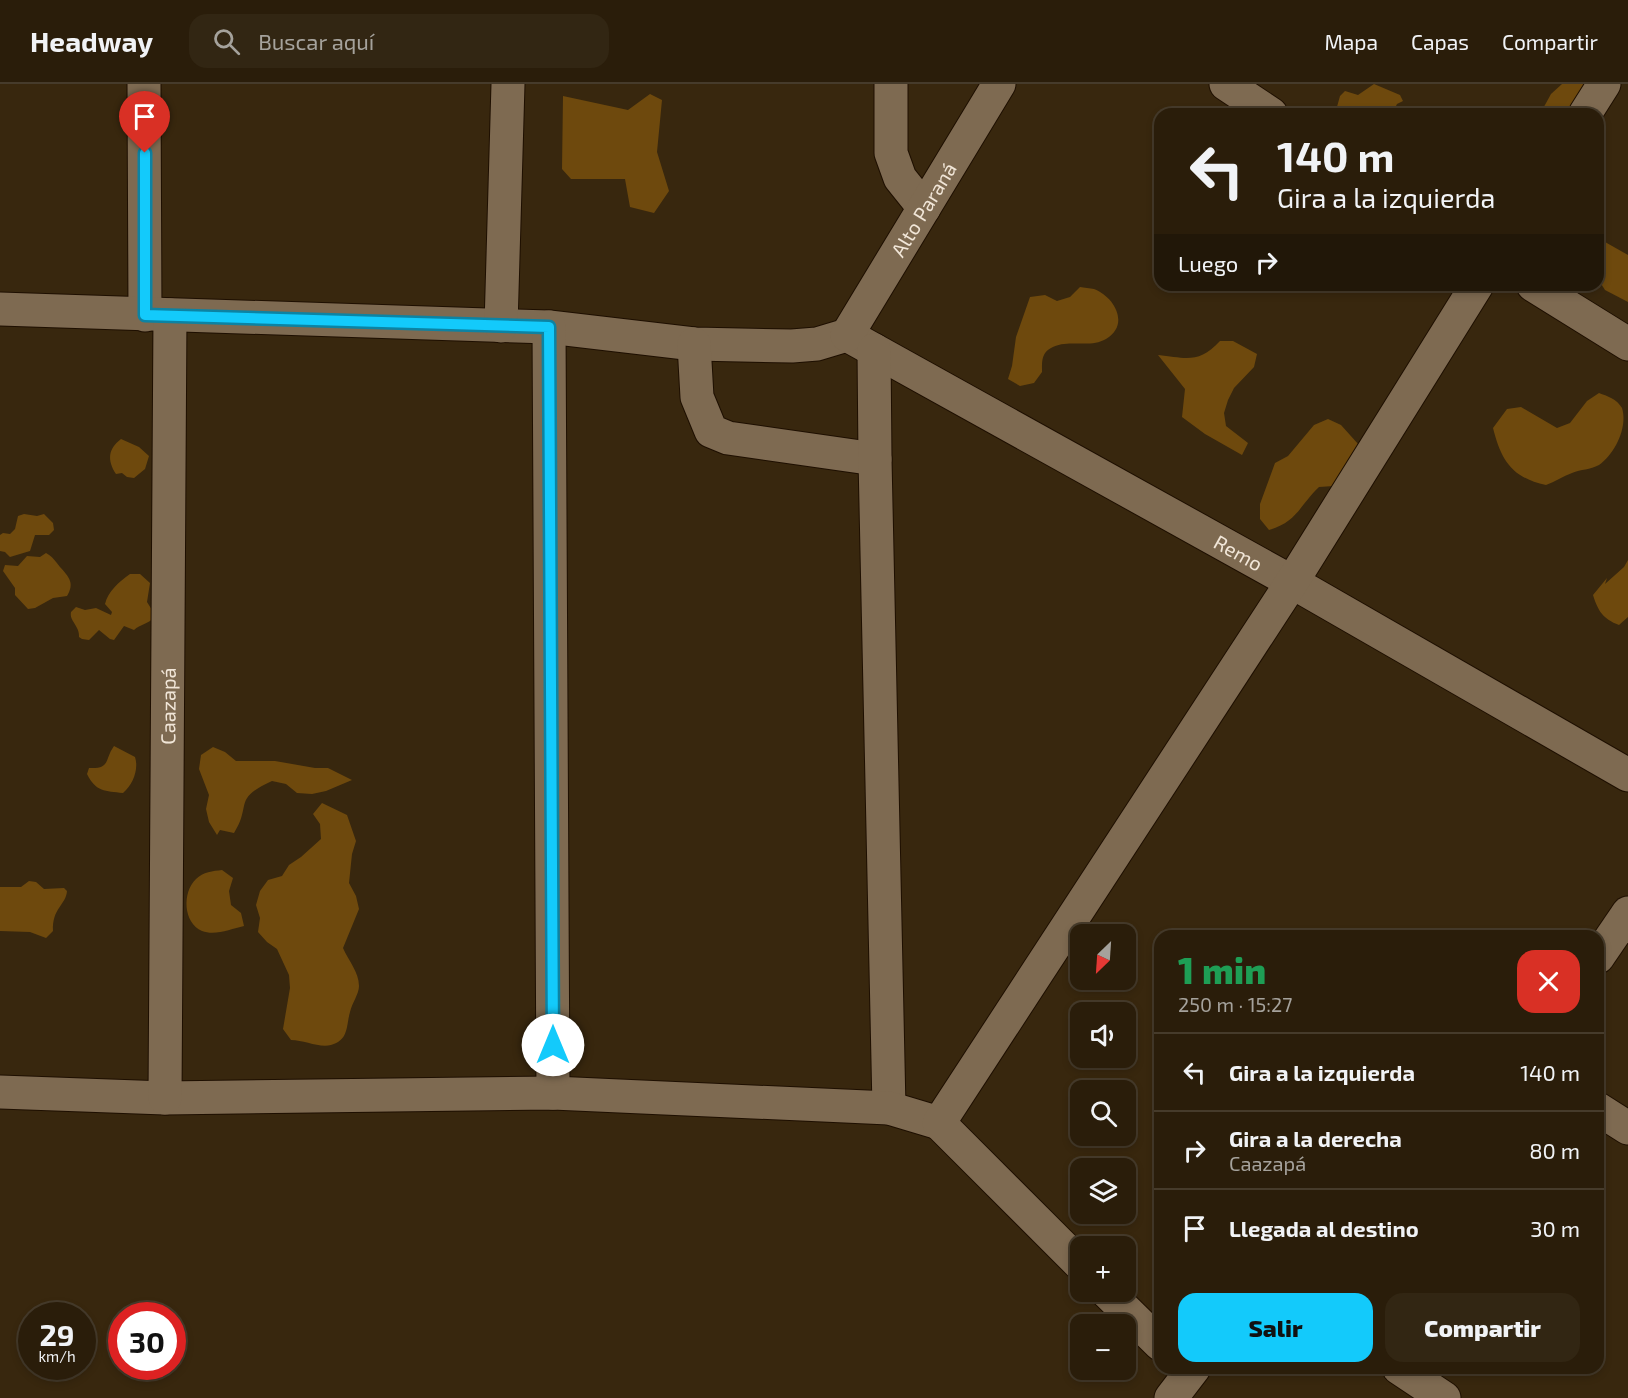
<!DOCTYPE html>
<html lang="es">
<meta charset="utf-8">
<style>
body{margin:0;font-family:"Exo 2",sans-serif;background:#322613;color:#f1f3f6;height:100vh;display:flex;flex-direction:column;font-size:22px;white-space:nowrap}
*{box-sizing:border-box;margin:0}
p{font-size:20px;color:#a5a29c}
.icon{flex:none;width:33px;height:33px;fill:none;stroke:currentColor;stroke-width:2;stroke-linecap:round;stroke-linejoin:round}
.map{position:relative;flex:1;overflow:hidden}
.sheet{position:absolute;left:1154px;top:846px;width:450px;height:444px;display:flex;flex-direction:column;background:#2a1d0a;border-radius:18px;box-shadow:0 3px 9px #0003,0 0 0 2px #463b2b}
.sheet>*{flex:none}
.banner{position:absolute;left:1154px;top:24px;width:450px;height:183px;border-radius:18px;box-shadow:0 3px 9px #0003,0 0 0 2px #463b2b;background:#2a1d0a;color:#f1f3f6;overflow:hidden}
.needle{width:39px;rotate:205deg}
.controls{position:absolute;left:1070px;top:840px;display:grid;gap:12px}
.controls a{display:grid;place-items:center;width:66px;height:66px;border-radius:12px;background:#2a1d0a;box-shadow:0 3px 9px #0003,0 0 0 2px #463b2b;font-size:30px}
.speed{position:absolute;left:18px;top:1218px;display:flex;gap:12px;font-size:30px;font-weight:700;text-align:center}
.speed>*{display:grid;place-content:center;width:78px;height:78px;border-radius:50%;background:#2a1d0a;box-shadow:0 3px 9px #0003,0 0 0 2px #463b2b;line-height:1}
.speed small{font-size:15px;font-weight:400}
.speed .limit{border:9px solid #d22;background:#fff;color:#111}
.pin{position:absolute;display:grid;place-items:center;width:51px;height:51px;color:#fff;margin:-62px -26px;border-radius:50% 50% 50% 0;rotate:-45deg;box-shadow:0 0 6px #0007}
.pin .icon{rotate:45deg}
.me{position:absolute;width:66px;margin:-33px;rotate:0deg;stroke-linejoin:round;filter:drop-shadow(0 0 4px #0008)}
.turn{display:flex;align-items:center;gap:21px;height:126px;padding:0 24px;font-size:27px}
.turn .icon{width:78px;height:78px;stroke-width:2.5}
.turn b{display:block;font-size:42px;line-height:51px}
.then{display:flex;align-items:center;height:57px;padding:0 24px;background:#0003;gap:12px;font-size:22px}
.round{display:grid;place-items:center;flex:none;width:63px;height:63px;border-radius:18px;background:#322613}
.headline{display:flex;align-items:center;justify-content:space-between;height:102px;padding:0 24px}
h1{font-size:36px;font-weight:800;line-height:45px;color:#1e9e55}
.primary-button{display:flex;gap:12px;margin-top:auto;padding:12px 24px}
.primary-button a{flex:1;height:69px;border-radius:18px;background:#13cafb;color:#111;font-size:24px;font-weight:800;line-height:69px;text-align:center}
.primary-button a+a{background:#322613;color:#f1f3f6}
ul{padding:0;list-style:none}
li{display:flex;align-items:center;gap:18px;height:78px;padding:0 24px;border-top:2px solid #463b2b}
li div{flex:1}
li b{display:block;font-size:22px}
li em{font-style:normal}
header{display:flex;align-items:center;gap:36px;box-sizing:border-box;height:84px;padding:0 30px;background:#2a1d0a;border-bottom:2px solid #463b2b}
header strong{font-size:28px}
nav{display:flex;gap:33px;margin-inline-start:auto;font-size:21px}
.search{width:420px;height:54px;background:#322613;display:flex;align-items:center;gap:15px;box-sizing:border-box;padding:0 21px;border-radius:18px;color:#a5a29c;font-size:22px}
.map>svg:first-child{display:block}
.green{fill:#6e490d}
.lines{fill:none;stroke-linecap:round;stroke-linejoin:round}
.minor-casing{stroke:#1e0f00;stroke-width:35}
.minor{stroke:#7e6a51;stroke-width:33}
.route-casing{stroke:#0c83a3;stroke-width:15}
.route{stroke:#13cafb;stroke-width:10}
.labels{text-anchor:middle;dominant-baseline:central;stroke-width:5;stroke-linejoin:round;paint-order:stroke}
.street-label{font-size:20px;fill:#f1e6d8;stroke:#191107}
</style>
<header>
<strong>Headway</strong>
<div class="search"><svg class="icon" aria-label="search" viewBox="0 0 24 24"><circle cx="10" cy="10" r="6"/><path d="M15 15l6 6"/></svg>Buscar aquí</div>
<nav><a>Mapa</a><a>Capas</a><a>Compartir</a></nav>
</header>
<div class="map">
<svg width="1628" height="1314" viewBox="0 0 1628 1314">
<rect width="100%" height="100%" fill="#38270e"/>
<g class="green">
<polygon points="1374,0 1400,11 1403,17 1397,20 1392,30 1335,30 1340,12 1345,7 1358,11"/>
<polygon points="1562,0 1596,0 1576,30 1540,30 1551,10"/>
<polygon points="650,10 662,16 657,68 669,107 654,129 630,123 625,95 571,95 562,85 563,12 628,26"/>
<polygon points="1598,154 1628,171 1628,218 1605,206 1598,195"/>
<path d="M1080 203C1084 204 1090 204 1094 205 1115 213 1130 241 1106 255 1089 265 1068 254 1051 264 1041 269 1042 279 1042 288L1034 299 1020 302 1008 295 1012 282 1016 253 1030 213 1045 211 1057 217 1070 213Z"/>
<path d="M1220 257H1233L1257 270 1254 283 1234 304 1228 316 1224 329 1226 342 1248 359 1242 371 1205 350 1182 333 1185 305 1158 271C1186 274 1199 280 1220 257Z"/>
<path d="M1599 309C1607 312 1617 315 1622 324 1628 343 1615 370 1599 381 1590 386 1581 385 1572 389 1563 392 1555 398 1546 401 1512 394 1501 376 1493 344L1507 325 1521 323 1557 344 1570 339 1587 317Z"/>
<path d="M1328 335 1341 341 1359 361 1334 402 1319 403C1300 421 1297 438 1269 446L1260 435V420L1275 379 1288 372 1314 341Z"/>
<path d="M121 355 139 363 149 372 145 385 134 394 127 393 122 389 116 390C107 376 108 365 121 355Z"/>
<polygon points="24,430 37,432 44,430 53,439 54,446 49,451 35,451 30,467 10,473 5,468 0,467 0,451 3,449 10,450 15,445 18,432"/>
<path d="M46 469C53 473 55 477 60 483 69 493 75 499 67 512L53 514 35 524 28 525 15 511V504L3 487 5 481 18 482 27 472 40 473Z"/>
<path d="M1628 476V533L1619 541C1603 535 1598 527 1593 511L1607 494 1605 500 1624 483Z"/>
<path d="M130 490H140L150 499 147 518 152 526 153 534C149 540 140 540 134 546L124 542 114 556 110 555 99 546 89 556 82 555 79 553C80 542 69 537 71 528L76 523 85 526 96 524 111 531 112 528 105 520C108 507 119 498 130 490Z"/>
<path d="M114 662 135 673C139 685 133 701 123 709 105 707 96 708 87 690L89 684C111 685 104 676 114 662Z"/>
<path d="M213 663 225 668 236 677H275L315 684H328L352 696 326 707 312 710 297 709 286 700 272 697C232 715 252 721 234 749L220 746 217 751 209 738 206 725 209 711 199 685 201 671Z"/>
<path d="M322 719 347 731 356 757 352 770 349 799 356 812 359 825 343 864C348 876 359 888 359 902 359 910 352 919 350 928 346 942 349 956 331 961 319 964 304 956 291 956L283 945 290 904 289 891 277 865 267 858 258 848 260 834 256 821 260 807 268 796 282 792 289 781 301 773 321 755 320 740 313 730Z"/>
<path d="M222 786 233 794 229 807 231 821 241 829 244 842C231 845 215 852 202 847 183 839 182 808 196 795 203 788 213 787 222 786Z"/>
<path d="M29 797 36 798 44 805 64 804 67 807C66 821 52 824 53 847L46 854 30 848 0 847V803H21Z"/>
</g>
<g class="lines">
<defs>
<g id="minor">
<polyline points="144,0 145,231"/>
<polyline points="891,0 891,69 900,94 924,124"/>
<polyline points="1226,0 1271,30"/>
<polyline points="1585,30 1604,0"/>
<polyline points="1533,201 1628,260"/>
<polyline points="0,225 549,243 694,260 792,262 817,260 847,251"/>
<polyline points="501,242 508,0"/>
<polyline points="549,243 553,1009"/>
<path id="s1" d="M847 251 1292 498 1628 691"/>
<path id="s2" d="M847 251 999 0"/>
<polyline points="694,260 697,313 711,347 728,354 875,375"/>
<polyline points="874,266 875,375 889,1024"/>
<polyline points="1598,873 1628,829"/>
<polyline points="0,1008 165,1014 553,1009 889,1024 939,1039"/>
<path id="s3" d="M165 1014 170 231"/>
<polyline points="1598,1025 1628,1044"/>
<polyline points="1080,1180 939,1039 1292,498 1477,201"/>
<polyline points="1107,1208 1160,1260"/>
<polyline points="1399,1284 1444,1314"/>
<polyline points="1171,1314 1194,1284"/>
</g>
</defs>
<use href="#minor" class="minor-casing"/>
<use href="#minor" class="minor"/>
</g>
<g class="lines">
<defs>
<polyline id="route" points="145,69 145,231 549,243 553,961"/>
</defs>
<use href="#route" class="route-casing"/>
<use href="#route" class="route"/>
</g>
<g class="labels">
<g class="street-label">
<text stroke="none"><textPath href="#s2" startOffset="147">Alto Paraná</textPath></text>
<text stroke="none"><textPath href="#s1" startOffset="448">Remo</textPath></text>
<text stroke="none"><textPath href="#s3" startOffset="392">Caazapá</textPath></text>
</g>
</g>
</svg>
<div class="controls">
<a><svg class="needle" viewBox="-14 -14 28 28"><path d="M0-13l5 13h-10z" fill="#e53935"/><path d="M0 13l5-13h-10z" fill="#a5a29c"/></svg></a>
<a><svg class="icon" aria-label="sound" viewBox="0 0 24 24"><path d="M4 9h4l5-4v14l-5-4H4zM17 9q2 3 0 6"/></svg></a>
<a><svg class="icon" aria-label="search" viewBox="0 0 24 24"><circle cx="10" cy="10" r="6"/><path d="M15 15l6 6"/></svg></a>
<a><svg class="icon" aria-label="layers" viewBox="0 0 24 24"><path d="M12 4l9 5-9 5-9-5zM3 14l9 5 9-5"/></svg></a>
<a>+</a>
<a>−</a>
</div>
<div class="speed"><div>29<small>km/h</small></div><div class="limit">30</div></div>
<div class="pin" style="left:145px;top:69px;background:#d93025"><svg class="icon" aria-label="arrive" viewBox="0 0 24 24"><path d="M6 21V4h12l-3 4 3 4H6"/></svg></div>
<svg class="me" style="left:553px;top:961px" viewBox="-20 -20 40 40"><circle r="19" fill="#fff"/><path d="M0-13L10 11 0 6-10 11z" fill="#13cafb"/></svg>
<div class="banner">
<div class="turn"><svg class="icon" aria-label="left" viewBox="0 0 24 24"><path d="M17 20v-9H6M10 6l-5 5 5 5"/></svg><div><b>140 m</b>Gira a la izquierda</div></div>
<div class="then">Luego<svg class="icon" aria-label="right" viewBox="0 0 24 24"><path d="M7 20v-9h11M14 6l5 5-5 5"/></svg></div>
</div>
<section class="sheet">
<div class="headline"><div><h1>1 min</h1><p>250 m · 15:27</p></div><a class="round" style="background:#d93025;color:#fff"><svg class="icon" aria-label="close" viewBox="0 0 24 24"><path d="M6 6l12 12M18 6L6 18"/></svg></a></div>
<ul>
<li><svg class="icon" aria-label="left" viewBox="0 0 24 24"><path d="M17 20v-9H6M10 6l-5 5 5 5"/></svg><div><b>Gira a la izquierda</b></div><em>140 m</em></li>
<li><svg class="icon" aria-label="right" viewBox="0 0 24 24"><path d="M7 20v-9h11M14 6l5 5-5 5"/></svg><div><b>Gira a la derecha</b><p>Caazapá</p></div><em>80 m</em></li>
<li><svg class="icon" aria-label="arrive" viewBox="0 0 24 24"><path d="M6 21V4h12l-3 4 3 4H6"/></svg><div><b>Llegada al destino</b></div><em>30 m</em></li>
</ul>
<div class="primary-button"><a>Salir</a><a>Compartir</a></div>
</section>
</div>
